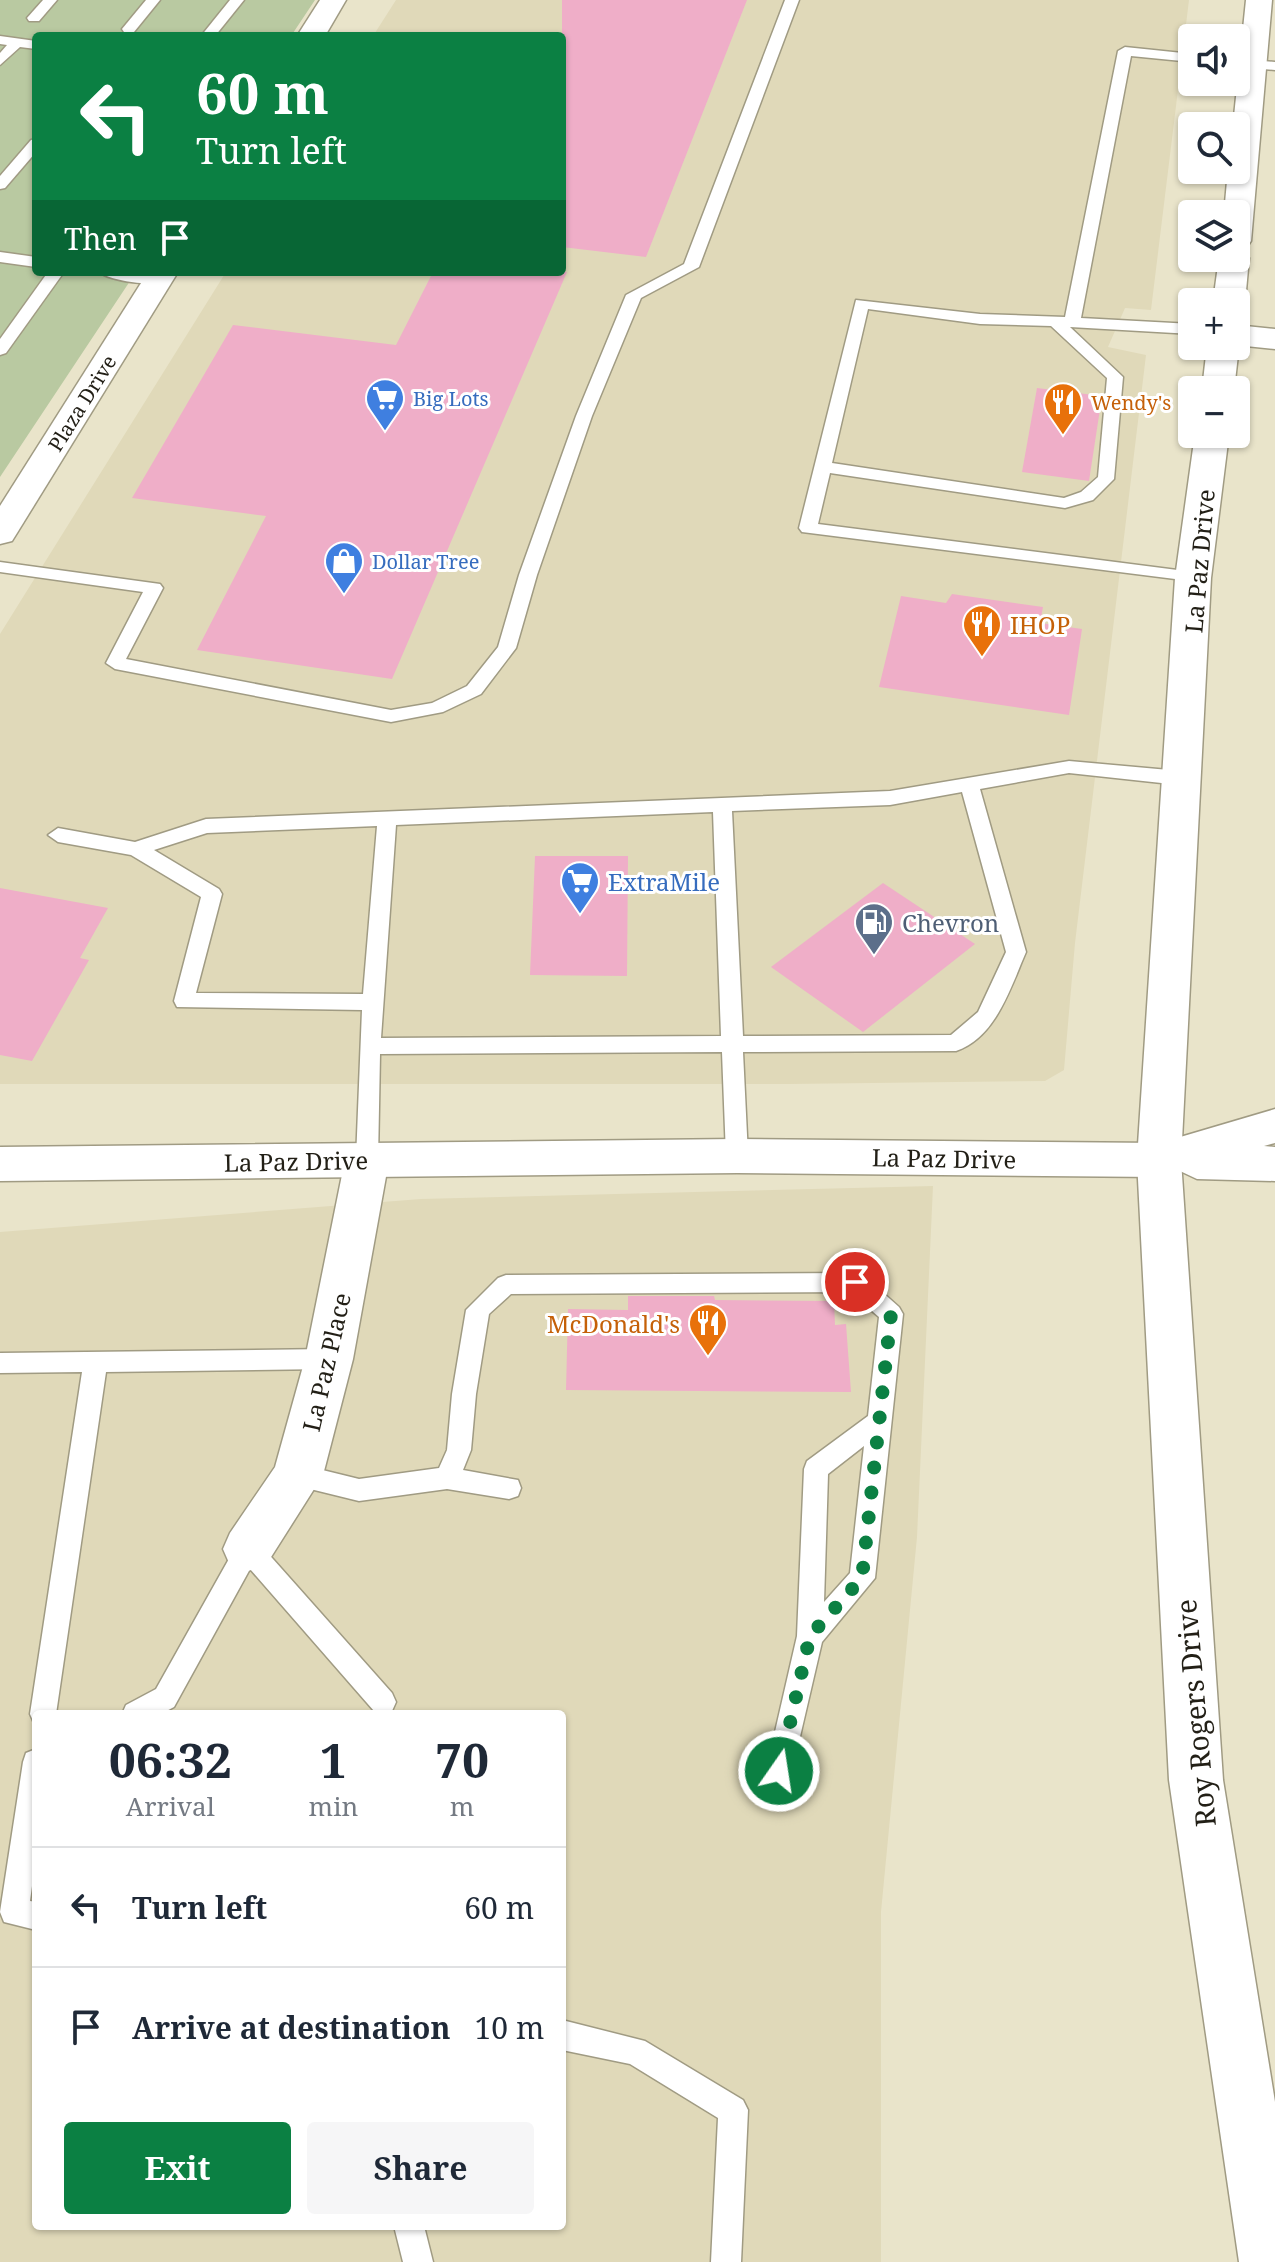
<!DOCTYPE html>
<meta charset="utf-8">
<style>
body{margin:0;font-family:"Noto Serif",serif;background:#f6f6f7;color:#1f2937;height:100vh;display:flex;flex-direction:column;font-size:30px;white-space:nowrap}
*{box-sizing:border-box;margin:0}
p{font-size:26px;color:#747a83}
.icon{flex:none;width:44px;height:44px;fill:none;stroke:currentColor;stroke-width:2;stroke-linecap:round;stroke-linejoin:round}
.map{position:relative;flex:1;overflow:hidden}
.details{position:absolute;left:32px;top:1710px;width:534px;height:520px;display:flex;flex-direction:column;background:#fff;border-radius:8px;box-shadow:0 2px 6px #0004}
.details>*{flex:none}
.banner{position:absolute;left:32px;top:32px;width:534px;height:244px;border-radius:8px;box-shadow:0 2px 6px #0004;background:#0b8043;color:#fff;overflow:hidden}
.buttons{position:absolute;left:1178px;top:24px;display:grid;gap:16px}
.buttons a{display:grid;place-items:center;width:72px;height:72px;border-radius:8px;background:#fff;box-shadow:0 2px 6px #0004;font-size:40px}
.pin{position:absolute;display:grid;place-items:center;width:68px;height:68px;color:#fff;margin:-34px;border:4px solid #fff;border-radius:50%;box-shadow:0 2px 8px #0007}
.me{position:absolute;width:88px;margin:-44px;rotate:13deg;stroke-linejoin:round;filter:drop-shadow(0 0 6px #0008)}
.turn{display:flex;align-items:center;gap:28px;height:168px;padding:0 32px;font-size:36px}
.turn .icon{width:104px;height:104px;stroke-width:2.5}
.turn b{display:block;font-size:56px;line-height:68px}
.then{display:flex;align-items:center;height:76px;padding:0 32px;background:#0003;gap:16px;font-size:30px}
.eta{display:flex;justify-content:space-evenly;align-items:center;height:136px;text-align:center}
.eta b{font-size:48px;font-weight:700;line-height:56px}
.action{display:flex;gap:16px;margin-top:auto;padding:16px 32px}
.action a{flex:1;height:92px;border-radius:8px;background:#0b8043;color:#fff;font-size:32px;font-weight:700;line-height:92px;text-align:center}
.action a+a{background:#f6f6f7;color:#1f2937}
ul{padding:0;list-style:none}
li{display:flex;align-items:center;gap:24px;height:120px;padding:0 32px;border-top:2px solid #e0e1e3}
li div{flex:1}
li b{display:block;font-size:30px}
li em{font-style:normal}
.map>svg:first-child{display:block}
.built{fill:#e0d9b9;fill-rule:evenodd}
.green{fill:#b9c9a1}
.building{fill:#efaec8}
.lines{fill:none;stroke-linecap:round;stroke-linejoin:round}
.service-casing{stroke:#a09b83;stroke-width:3}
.minor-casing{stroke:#a09b83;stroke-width:3}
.tertiary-casing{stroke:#a09b83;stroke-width:3}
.secondary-casing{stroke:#a09b83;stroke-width:3}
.motorway-casing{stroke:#a09b83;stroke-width:3}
.service{fill:#fff;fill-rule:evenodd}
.minor{fill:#fff;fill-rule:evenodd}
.tertiary{fill:#fff;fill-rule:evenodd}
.secondary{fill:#fff;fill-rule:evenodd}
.motorway{fill:#fff;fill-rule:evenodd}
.route{stroke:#0b8043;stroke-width:14;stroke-dasharray:0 25.2}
.labels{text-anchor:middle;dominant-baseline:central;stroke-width:6;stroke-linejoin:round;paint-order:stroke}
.far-shop-label{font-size:20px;fill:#366cbe;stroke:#fff;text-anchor:start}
.far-food-label{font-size:20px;fill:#c56008;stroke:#fff;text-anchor:start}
.far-street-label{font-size:20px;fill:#221f16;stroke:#fff}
.street-label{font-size:24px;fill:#221f16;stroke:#fff}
.food-label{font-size:24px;fill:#c56008;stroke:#fff;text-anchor:start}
.shop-label{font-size:24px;fill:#366cbe;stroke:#fff;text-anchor:start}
.service-label{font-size:24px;fill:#4e5e75;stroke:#fff;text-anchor:start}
.near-street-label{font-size:28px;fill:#221f16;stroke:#fff}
</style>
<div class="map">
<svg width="1275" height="2262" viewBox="0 0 1275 2262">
<rect width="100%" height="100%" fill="#e9e4ca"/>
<g class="built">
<polygon points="396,0 1189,0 1151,310 1125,308 1108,347 1146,355 1075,943 1064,1070 1045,1081 789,1084 0,1084 0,634 226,272 562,272 562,36 373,36"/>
<path d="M933 1186 917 1537 881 1912V2262H0V1232L421 1199ZM36 1714H562V2226H36Z"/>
</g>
<polygon class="green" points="0,0 315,0 291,36 36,36 36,272 136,272 0,477"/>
<g class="building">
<polygon points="562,0 747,0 646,257 562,247"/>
<polygon points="433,272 567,272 392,679 197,650 266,516 132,498 233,325 396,345"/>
<polygon points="1037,388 1102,396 1089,481 1022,472"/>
<polygon points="952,594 1043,607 1040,623 1082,629 1069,715 879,687 901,596 946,603"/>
<polygon points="535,856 628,856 627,976 530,975"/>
<polygon points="883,883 975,944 863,1032 771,967"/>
<polygon points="0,888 108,908 80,958 89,960 32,1061 0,1055"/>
<polygon points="628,1296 714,1296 715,1300 834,1301 835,1325 846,1324 851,1392 566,1390 568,1309 628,1310"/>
</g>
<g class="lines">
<defs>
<g id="service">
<polygon points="43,0 57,0 39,21 29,21 27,18"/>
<polygon points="146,0 160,0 134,32 124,32 122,29"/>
<polygon points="230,0 244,0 215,36 201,36"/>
<polygon points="785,0 799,0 699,267 641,298 592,416 537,575 516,648 481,694 443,712 391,722 115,669 106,663 143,592 0,572 0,562 160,584 163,588 126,659 391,710 432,703 467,686 498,647 519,575 576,416 626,295 684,264"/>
<polygon points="0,36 36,41 36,49 20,47 0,65 0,53 7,45 0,44"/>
<path d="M1125 47 1192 54V62L1131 56 1081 318 1192 324V334L1070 327 1123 377 1114 479 1093 500 1065 508 830 473 818 524 1193 572 1202 578 1199 582 802 532 799 528 856 300 980 314 1065 317 1118 51ZM868 309 980 324 1051 326 1107 378 1098 477 1081 492 1064 498 832 463Z"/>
<polygon points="1236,59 1275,62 1275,70 1236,67"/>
<polygon points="36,139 36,152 5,188 0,189 0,176 31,140"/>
<polygon points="0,252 36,257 36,267 0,262"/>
<polygon points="48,272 64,272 6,353 0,355 0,339"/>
<path d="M99 272H141L164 276 167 279C155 288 111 281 99 272Z"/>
<path d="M1069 761 1180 771 1190 778 1180 785 1069 773 980 789 1026 952C1011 986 996 1038 956 1051L743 1052 748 1156 745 1162 737 1165 729 1162 726 1156 722 1052 380 1054 378 1160 375 1166 367 1169 359 1166 356 1160 362 1010 177 1007 174 1001 201 897 131 855 58 842 48 835 58 828 135 842 206 819 890 791ZM962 792 1006 952 978 1012 951 1035 743 1036 732 811 890 805ZM713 812 721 1036 381 1038 396 825ZM377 826 363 994 196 993 222 894 219 889 154 850 207 833Z"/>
<path d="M855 1273 863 1275 899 1307 903 1314 875 1578 822 1642 792 1771 789 1780 779 1784 769 1780 766 1771 797 1636 804 1469 807 1461 868 1416 879 1317 850 1292 511 1294 489 1314 476 1394 471 1450 463 1470 518 1480 521 1488 518 1496 509 1499 447 1489 359 1501 298 1486 289 1483 286 1475 289 1467 298 1464 359 1479 439 1468 447 1450 452 1394 466 1310 498 1278 506 1275ZM864 1446 850 1573 824 1602 828 1474Z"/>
<polygon points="329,1349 337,1352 341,1359 337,1366 329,1369 106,1372 56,1714 36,1714 36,1724 34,1723 30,1714 82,1372 0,1373 0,1353"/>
<polygon points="248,1538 257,1541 392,1693 396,1702 392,1711 384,1714 374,1711 250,1569 174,1707 161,1714 122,1714 126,1705 156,1689 239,1541"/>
<polygon points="36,1749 36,1856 30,1901 36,1902 36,1930 4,1922 0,1912 23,1762 26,1753"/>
<polygon points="562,2020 645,2041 743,2100 748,2110 741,2262 711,2262 718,2118 630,2064 562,2050"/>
<polygon points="394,2226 424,2226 433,2262 403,2262"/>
</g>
<g id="minor">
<polygon points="320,0 346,0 325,36 297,36"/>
<polygon points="148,272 178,272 17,533 12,541 0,544 0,506"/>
<polygon points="367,1143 383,1148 389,1160 353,1359 323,1475 266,1565 248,1571 230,1565 223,1549 230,1533 275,1467 305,1359 345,1160 351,1148"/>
</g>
<g id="tertiary">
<polygon points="1236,325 1275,329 1275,349 1236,345"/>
<polygon points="737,1139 1159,1143 1175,1148 1181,1160 1175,1172 1159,1177 737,1173 0,1181 0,1147"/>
</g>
<g id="secondary">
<polygon points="1246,0 1272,0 1251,241 1247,247 1237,250 1245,252 1249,258 1245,302 1236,310 1236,302 1213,302 1219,258 1236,258 1236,214 1224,214 1228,170 1236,170 1236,126 1233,126"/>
<polygon points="1236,342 1239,346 1234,390 1202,390 1207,346 1236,346"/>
<polygon points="1195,434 1229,434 1211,578 1181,1160 1223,1780 1275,2102 1275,2262 1239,2262 1169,1780 1137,1160 1175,578"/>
</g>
<polygon id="motorway" points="1275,1109 1275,1143 1264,1146 1275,1147 1275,1181 1197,1179 1180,1171 1159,1177 1143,1172 1137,1160 1143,1148"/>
</defs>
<use href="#service" class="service-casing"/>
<use href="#minor" class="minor-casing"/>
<use href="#tertiary" class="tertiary-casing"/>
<use href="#secondary" class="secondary-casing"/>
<use href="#motorway" class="motorway-casing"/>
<use href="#service" class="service"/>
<use href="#minor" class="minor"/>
<use href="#tertiary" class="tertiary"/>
<use href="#secondary" class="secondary"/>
<use href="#motorway" class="motorway"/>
</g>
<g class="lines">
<polyline class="route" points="779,1771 810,1636 862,1578 891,1314 855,1282"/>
</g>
<defs>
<symbol id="supermarket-pin" viewBox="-11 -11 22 30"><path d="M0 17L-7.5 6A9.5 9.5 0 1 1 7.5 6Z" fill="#3f7fe0" stroke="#fff"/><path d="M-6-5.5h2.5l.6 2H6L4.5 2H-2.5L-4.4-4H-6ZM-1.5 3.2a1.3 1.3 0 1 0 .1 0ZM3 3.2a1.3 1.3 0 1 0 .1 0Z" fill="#fff"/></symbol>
<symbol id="restaurant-pin" viewBox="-11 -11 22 30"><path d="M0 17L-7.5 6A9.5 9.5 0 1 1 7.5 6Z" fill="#e8710a" stroke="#fff"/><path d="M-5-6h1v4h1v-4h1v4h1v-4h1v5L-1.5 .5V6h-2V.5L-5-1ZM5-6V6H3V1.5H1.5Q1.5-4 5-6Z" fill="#fff"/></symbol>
<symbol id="shop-pin" viewBox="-11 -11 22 30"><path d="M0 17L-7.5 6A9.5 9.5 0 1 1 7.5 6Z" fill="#3f7fe0" stroke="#fff"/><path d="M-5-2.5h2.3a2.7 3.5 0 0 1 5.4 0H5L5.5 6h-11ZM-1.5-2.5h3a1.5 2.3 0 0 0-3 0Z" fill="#fff"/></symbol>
<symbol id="fuel-pin" viewBox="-11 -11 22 30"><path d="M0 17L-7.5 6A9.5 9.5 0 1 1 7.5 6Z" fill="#5c6f8a" stroke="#fff"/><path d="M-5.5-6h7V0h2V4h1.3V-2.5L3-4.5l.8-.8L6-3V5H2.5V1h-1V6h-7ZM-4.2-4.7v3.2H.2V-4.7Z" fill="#fff"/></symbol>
</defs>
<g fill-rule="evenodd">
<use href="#supermarket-pin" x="363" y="376" width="44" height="60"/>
<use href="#restaurant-pin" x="1041" y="380" width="44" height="60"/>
<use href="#shop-pin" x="322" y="539" width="44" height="60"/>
<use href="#restaurant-pin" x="960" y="602" width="44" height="60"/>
<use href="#supermarket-pin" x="558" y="859" width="44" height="60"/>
<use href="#fuel-pin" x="852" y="900" width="44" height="60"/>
<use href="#restaurant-pin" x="686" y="1301" width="44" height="60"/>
</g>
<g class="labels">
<g class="far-shop-label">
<text x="413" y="398">Big Lots</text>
<text x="372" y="561">Dollar Tree</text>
</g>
<g class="far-food-label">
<text x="1091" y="402">Wendy's</text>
</g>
<g class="far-street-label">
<text transform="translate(82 403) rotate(-58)">Plaza Drive</text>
</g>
<g class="street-label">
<text transform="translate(1199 561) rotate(-85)">La Paz Drive</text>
<text transform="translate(944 1158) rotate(1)">La Paz Drive</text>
<text transform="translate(296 1161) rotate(-1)">La Paz Drive</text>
<text transform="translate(326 1362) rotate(-77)">La Paz Place</text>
</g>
<g class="food-label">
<text x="1010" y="624">IHOP</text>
<text x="680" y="1323" text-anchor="end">McDonald's</text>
</g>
<g class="shop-label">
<text x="608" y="881">ExtraMile</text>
</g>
<g class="service-label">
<text x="902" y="922">Chevron</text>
</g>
<g class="near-street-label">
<text transform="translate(1195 1713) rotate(-95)">Roy Rogers Drive</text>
</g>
</g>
</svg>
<div class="buttons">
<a><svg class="icon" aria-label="sound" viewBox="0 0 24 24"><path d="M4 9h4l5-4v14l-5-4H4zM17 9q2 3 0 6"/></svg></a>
<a><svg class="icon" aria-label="search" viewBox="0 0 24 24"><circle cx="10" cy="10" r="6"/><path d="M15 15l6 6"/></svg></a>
<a><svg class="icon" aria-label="layers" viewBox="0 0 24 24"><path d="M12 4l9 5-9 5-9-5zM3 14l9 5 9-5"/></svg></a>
<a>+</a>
<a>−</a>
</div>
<div class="pin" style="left:855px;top:1282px;background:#d93025"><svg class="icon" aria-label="arrive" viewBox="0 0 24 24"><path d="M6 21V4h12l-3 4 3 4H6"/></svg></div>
<svg class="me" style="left:779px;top:1771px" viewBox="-20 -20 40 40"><circle r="17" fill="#0b8043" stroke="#fff" stroke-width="3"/><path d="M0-11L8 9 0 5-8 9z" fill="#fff"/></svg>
<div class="banner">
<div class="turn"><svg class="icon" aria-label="left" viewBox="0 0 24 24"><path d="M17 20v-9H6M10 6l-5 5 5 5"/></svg><div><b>60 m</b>Turn left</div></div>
<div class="then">Then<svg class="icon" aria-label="arrive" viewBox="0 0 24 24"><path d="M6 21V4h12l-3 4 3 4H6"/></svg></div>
</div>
<section class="details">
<div class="eta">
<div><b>06:32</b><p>Arrival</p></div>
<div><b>1</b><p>min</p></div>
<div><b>70</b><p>m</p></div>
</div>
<ul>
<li><svg class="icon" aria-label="left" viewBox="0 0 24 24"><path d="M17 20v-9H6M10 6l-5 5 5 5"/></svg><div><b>Turn left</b></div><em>60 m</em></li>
<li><svg class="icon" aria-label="arrive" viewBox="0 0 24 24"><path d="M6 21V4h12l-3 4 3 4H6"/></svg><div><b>Arrive at destination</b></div><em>10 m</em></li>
</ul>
<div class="action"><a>Exit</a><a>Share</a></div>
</section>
</div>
